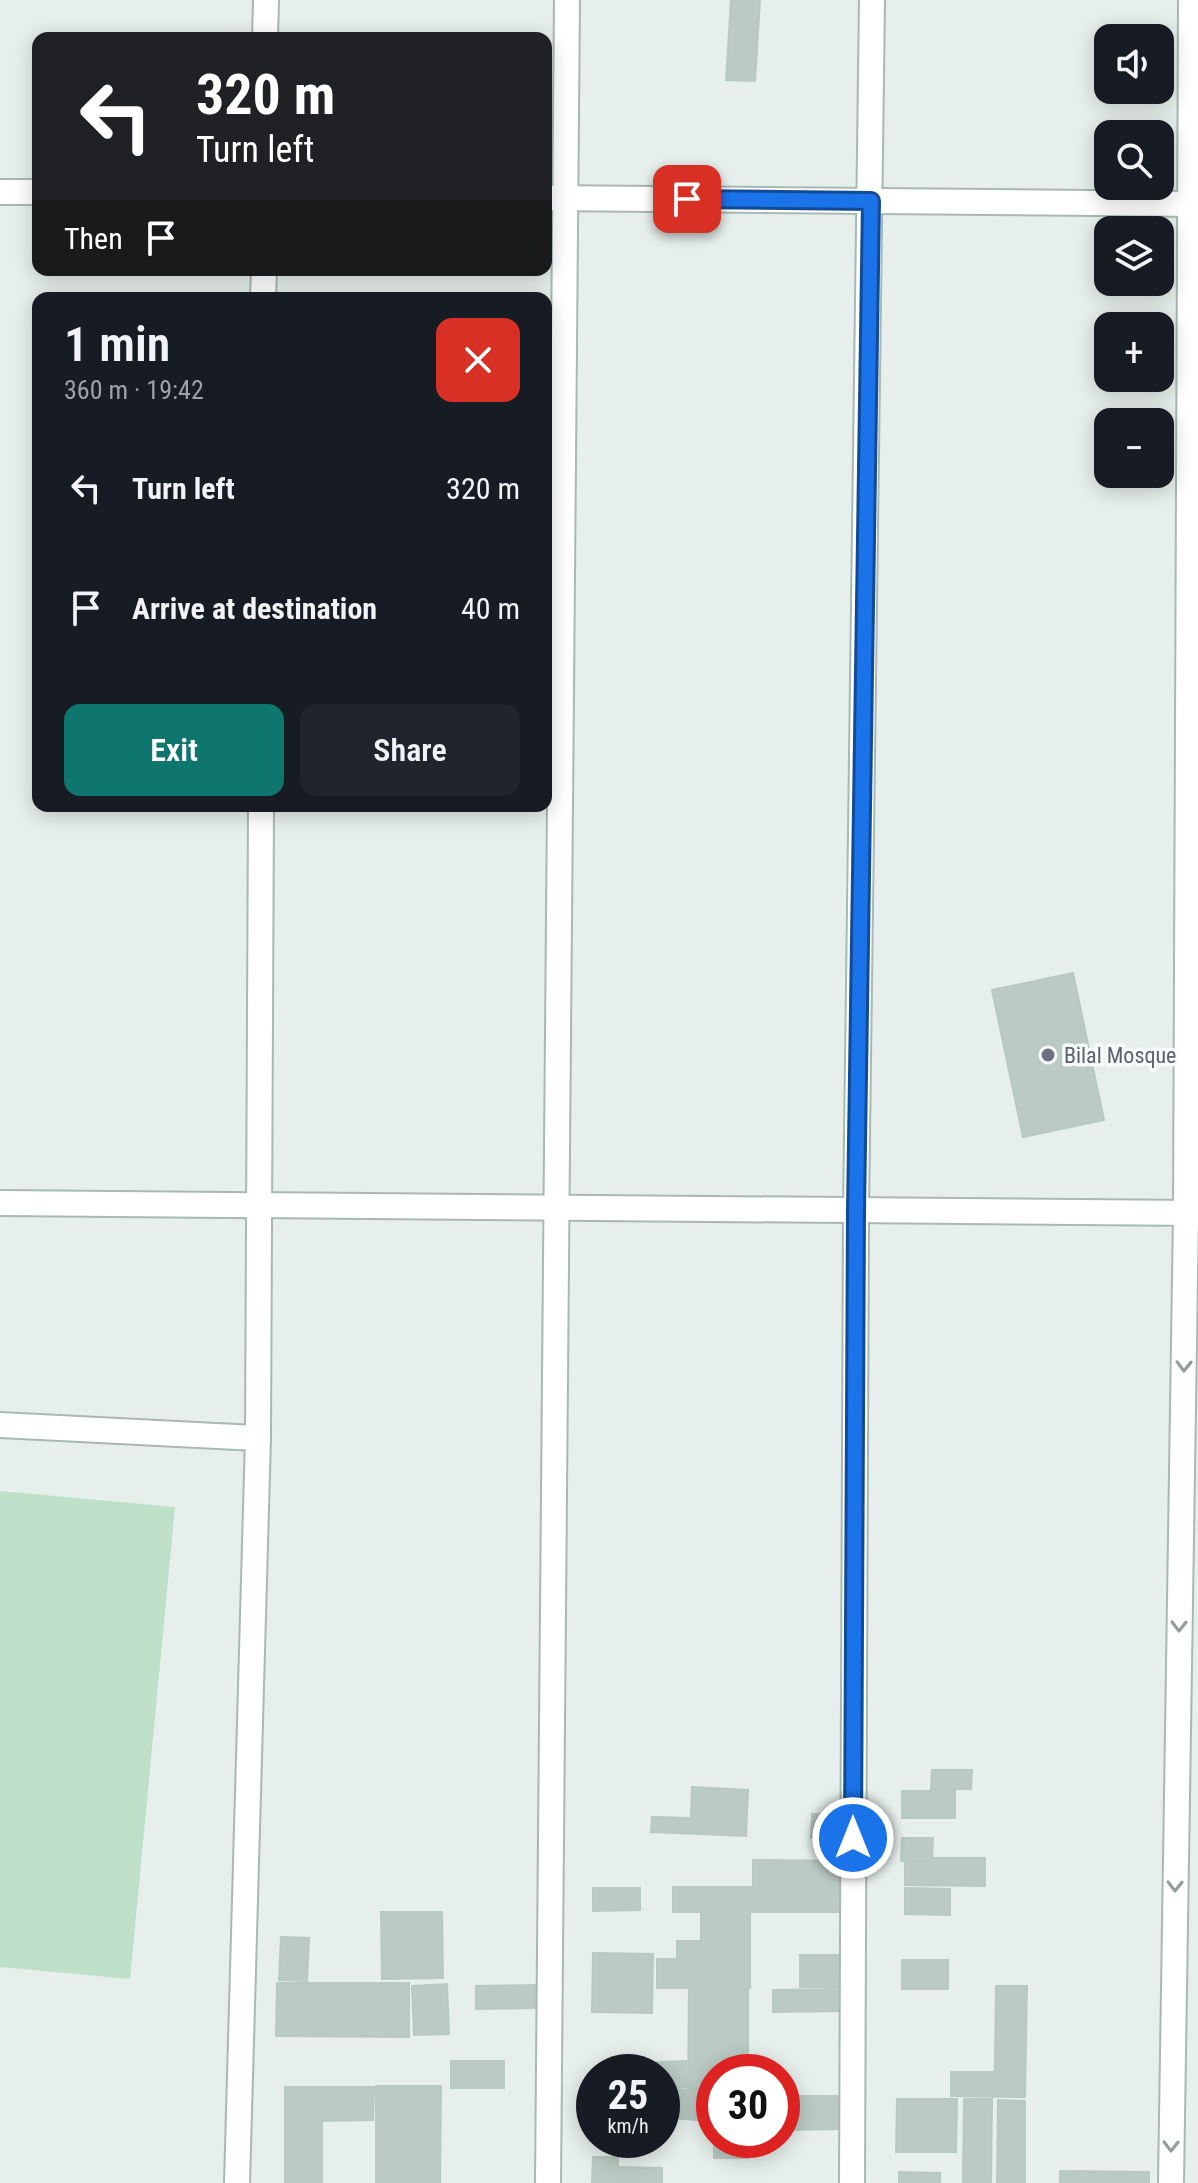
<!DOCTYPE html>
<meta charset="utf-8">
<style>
body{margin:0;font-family:"Roboto Condensed",sans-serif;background:#20242c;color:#f1f3f6;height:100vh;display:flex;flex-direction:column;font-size:30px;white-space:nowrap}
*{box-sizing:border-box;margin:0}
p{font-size:26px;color:#9ea1a6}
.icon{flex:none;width:44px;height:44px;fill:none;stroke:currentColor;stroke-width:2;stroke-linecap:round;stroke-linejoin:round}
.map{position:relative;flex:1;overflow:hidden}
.sheet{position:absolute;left:32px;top:292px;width:520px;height:520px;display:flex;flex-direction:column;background:#171b24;border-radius:16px;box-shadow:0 4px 20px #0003}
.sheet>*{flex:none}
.top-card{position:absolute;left:32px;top:32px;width:520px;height:244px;border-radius:16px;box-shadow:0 4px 20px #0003;background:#202124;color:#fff;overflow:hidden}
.controls{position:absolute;left:1094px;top:24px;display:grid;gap:16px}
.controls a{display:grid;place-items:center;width:80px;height:80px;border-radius:16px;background:#171b24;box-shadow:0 4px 20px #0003;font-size:40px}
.speed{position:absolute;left:576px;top:2054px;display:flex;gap:16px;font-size:40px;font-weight:700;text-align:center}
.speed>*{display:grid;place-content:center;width:104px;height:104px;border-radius:50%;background:#171b24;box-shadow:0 4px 20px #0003;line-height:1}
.speed small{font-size:20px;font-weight:400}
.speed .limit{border:12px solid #d22;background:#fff;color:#111}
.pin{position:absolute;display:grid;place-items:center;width:68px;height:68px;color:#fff;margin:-34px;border-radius:16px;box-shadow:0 4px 12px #0006}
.me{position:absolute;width:88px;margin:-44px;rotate:0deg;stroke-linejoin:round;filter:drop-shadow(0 0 6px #0008)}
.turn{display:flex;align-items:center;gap:28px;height:168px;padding:0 32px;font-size:36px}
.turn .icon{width:104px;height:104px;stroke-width:2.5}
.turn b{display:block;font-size:56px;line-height:68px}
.then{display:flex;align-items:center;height:76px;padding:0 32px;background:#0003;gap:16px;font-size:30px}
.round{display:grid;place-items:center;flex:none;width:84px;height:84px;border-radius:16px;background:#20242c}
.overview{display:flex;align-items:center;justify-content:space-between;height:136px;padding:0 32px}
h1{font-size:48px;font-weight:600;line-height:60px}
.button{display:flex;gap:16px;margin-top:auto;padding:16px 32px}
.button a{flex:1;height:92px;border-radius:16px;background:#0f766e;color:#fff;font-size:32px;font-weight:600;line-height:92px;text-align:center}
.button a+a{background:#20242c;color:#f1f3f6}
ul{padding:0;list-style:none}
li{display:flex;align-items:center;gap:24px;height:120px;padding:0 32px}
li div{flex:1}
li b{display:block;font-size:30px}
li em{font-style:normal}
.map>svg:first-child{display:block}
.green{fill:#bfe0c8}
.building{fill:#bbcac4;stroke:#b8c9c2;stroke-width:2}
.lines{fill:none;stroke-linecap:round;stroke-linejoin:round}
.minor-casing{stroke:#a8b8b2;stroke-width:28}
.tertiary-casing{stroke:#a8b8b2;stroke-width:28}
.minor{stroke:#fff;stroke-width:24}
.tertiary{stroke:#fff;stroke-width:24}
.oneway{stroke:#92a09c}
.route-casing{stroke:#114b97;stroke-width:20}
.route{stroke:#1a73e8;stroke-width:14}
.worship-dot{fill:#6b7280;stroke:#f7fbf9;stroke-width:3}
.labels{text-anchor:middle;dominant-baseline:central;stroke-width:7;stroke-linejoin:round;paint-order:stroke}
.worship-label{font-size:22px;fill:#5b616d;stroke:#f7fbf9;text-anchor:start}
</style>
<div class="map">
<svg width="1198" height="2183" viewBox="0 0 1198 2183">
<rect width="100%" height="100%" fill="#e6efeb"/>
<polygon class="green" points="0,1491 175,1507 130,1979 0,1967"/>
<g class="building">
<polygon points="731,0 760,0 755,81 726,80"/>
<polygon points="1073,973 1104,1120 1023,1137 992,990"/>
<polygon points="932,1770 972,1770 971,1789 931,1789"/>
<polygon points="692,1787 748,1790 746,1836 651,1832 652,1817 691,1818"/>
<rect x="902" y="1791" width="53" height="27"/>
<polygon points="812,1814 848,1816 847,1856 829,1855 829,1839 811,1838"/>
<polygon points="902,1838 933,1838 932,1861 901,1861"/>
<polygon points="932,1858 985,1858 985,1886 905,1885 905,1861 932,1861"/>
<polygon points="753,1860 849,1861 849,1912 750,1912 750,1988 657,1988 657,1959 677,1959 677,1941 701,1941 701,1912 673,1912 673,1887 753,1887"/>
<polygon points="593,1888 640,1888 640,1910 593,1911"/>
<polygon points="905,1888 950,1889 950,1915 905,1914"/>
<polygon points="381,1912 442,1912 443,1978 382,1979"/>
<polygon points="281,1937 309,1938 307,1981 279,1980"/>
<polygon points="593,1953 653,1954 652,2013 592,2012"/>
<rect x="800" y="1955" width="41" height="32"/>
<rect x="902" y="1960" width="46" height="29"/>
<polygon points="277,1983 409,1983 409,2037 276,2036"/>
<polygon points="447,1984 449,2034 414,2035 412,1986"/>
<polygon points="539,1985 540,2008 476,2009 476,1986"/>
<polygon points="996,1986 1027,1986 1025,2097 951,2096 951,2072 995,2072"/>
<polygon points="846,1989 846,2011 773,2012 773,1990"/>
<polygon points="689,1990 748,1990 748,2072 714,2072 714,2089 688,2089"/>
<rect x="451" y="2061" width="53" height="27"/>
<polygon points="686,2061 687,2087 662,2088 662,2072 614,2072 613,2064"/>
<polygon points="376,2086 441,2086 440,2183 376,2183"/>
<polygon points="285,2087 374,2087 373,2120 322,2121 322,2183 285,2183"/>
<polygon points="672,2089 712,2091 710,2121 671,2118"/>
<polygon points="782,2096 846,2096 846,2129 782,2130"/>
<polygon points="897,2099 957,2099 956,2152 896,2152"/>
<polygon points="964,2099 992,2099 991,2183 963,2183"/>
<polygon points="998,2100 1025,2101 1025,2183 997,2183"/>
<polygon points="714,2106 714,2140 748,2140 748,2158 714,2158"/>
<polygon points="593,2157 618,2157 618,2167 662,2168 662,2183 592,2183"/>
<polygon points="1060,2171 1149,2172 1149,2183 1060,2183"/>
<polygon points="899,2172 940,2173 940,2183 899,2183"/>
</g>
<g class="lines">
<defs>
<g id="minor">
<polyline points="265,38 266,0"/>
<polyline points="263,298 264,270"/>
<polyline points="0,1203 1198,1213"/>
<polyline points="0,1425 258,1438"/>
<polyline points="237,2183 258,1438 261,806"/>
<polyline points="548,2183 567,0"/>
<polyline points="852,2183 856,1211 872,0"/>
</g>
<g id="tertiary">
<polyline points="0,192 38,192"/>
<polyline points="546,198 1198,204"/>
<polyline points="1171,2183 1186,1214 1191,0"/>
</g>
</defs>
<use href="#minor" class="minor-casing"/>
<use href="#tertiary" class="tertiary-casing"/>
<use href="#minor" class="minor"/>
<use href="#tertiary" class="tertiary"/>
</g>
<defs><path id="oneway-chevron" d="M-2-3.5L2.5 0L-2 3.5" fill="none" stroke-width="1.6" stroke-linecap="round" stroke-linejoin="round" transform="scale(2)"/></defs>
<g class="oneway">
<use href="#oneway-chevron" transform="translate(1184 1366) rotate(91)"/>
<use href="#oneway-chevron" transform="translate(1179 1626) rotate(91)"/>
<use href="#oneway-chevron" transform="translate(1175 1886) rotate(91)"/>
<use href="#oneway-chevron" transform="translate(1171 2146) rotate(91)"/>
</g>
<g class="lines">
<defs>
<polyline id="route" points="687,199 871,201 856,1211 853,1838"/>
</defs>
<use href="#route" class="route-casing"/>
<use href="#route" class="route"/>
</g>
<circle class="worship-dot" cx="1048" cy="1055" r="8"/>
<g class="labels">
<g class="worship-label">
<text x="1064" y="1055">Bilal Mosque</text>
</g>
</g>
</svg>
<div class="controls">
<a><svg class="icon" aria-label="sound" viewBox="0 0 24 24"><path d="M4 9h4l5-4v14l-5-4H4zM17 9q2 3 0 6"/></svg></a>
<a><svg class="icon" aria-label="search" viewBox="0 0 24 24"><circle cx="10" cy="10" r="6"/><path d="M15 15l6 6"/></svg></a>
<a><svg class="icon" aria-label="layers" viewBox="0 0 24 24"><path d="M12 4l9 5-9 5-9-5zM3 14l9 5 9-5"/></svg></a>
<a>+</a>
<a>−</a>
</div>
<div class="speed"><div>25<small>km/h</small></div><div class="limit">30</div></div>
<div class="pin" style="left:687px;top:199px;background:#d93025"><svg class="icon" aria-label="arrive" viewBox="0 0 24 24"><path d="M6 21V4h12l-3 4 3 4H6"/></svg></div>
<svg class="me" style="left:853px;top:1838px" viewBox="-20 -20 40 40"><circle r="17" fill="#1a73e8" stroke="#fff" stroke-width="3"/><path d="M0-11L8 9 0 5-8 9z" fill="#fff"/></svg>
<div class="top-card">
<div class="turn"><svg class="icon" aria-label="left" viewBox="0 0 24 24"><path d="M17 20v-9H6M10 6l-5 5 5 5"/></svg><div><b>320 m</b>Turn left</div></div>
<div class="then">Then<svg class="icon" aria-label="arrive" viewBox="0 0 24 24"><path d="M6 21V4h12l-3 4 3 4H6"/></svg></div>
</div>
<section class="sheet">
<div class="overview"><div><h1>1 min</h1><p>360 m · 19:42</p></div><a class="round" style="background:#d93025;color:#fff"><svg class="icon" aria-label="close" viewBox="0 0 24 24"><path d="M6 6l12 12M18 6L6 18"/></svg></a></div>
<ul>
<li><svg class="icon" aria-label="left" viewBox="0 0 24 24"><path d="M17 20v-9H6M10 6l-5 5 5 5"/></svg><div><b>Turn left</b></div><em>320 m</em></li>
<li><svg class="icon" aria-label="arrive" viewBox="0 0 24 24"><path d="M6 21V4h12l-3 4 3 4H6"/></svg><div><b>Arrive at destination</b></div><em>40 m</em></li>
</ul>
<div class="button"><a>Exit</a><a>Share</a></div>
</section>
</div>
